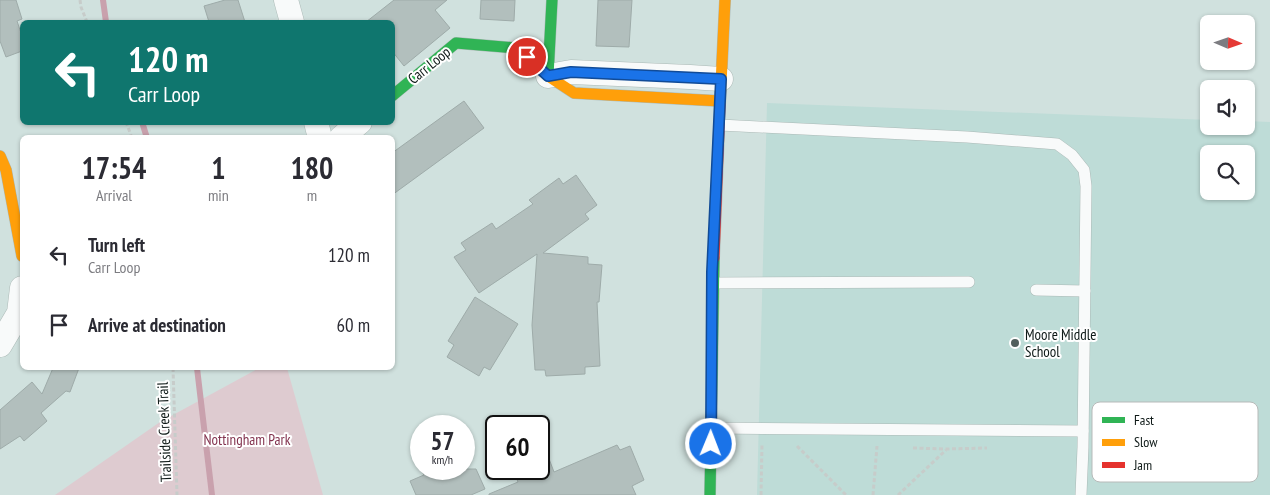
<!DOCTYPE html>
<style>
body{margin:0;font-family:"PT Sans Narrow",sans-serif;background:#f2f2f3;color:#2b2b33;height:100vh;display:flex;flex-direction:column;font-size:19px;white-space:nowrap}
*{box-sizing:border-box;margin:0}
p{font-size:16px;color:#7c7c81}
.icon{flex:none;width:28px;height:28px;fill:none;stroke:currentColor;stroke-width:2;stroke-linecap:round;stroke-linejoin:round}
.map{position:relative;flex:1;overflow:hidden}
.details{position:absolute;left:20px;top:135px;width:375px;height:235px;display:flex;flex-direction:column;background:#fff;border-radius:8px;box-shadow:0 1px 4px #0004}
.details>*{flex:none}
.banner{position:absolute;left:20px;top:20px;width:375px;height:105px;border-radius:8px;box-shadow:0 1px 4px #0004;background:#0f766e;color:#fff;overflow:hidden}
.needle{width:32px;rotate:92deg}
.tools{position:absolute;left:1200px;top:15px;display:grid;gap:10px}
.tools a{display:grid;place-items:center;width:55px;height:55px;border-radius:8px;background:#fff;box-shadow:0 1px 4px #0004;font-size:25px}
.speed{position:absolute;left:410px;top:415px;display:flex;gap:10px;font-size:25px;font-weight:700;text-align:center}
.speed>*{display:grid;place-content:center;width:65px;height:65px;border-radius:50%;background:#fff;box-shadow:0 1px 4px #0004;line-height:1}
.speed small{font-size:12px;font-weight:400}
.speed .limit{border:2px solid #111;border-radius:8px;background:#fff;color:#111}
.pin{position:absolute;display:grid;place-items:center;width:42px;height:42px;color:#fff;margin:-21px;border:2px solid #fff;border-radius:50%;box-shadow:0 1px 5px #0007}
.me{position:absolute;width:55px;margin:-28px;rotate:1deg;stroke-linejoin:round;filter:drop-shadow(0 0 4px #0008)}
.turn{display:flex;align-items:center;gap:18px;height:105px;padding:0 25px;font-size:22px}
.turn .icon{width:65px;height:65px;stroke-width:2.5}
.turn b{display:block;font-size:35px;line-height:42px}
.eta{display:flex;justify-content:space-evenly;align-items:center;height:85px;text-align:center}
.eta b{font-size:30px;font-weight:600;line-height:35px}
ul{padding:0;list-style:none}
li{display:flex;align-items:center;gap:15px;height:70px;padding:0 25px}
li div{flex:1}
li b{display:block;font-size:19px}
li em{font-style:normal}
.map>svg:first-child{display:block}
.built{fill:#bedcd7;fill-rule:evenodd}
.green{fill:#decbd0}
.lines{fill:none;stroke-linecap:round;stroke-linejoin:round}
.stream{stroke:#c9a1ad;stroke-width:6}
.building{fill:#b2bfbd;stroke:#9eaba9}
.lane-casing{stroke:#abb9b6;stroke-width:12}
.street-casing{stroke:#abb9b6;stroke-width:25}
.fast-casing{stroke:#abb9b6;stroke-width:12}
.slow-casing{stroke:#abb9b6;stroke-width:12}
.jam-casing{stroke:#abb9b6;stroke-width:12}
.path{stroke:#c7ccca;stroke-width:3;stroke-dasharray:4 2.5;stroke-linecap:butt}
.lane{stroke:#f8fafa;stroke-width:11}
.street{stroke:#f8fafa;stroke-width:24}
.fast{stroke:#30b455;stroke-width:11}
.slow{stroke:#ff9f0a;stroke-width:11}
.jam{stroke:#e5322d;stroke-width:11}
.route-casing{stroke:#114b97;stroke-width:12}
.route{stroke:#1a73e8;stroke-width:9}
.poi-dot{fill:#525f5d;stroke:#fff;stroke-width:2}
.labels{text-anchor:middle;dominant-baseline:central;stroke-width:4;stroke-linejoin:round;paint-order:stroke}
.street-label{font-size:15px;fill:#0e1917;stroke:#fff}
.poi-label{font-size:15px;fill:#0e1917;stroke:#fff;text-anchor:start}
.park-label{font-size:15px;fill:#83334f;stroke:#fff}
.key{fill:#fff;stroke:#b7bab9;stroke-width:1}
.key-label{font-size:14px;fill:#0e1917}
</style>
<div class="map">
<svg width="1270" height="495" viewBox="0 0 1270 495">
<rect width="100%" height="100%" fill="#d0e1de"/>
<path class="built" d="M767 103 1209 120V126H1246V121L1270 122V495H757ZM1209 154H1246V191H1209Z"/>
<polygon class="green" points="259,368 287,368 323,495 55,495 160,422"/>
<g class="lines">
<g class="stream">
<polyline points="103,0 106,22"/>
<polyline points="142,122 147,138"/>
<polyline points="197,368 212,495"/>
</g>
</g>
<g class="building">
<polygon points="0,0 16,0 22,19 17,21 22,36 22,51 6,57 0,41"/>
<polygon points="225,0 238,0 245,22 209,22 204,6"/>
<polygon points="394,0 447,0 435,10 450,28 404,66 392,51 392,22 366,22"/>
<polygon points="481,0 515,0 514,21 480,19"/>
<polygon points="598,0 632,0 629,47 596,46"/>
<polygon points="464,101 484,128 392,195 392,153"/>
<polygon points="576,175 597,205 585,214 589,219 543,253 588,257 588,264 602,265 599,302 597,302 600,366 585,367 585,374 546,376 545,370 535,370 532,325 537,254 479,293 454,257 466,250 461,243 492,223 496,229 533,204 529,200 559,178 563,184"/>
<polygon points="475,297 518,324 490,370 484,367 479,376 447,357 454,345 448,341"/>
<polygon points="53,368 79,368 70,392 66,391 41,413 47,421 24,441 20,436 0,449 0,410 32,382 42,394"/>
<polygon points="539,435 540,435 554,472 617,445 620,450 630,446 644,480 632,486 636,495 489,495 489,494 518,482 514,472 524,469 539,469"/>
<polygon points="421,469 476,469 485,489 471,495 416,495 410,481 424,475"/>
</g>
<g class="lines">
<defs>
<g id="lane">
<polyline points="720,125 967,137 1057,144 1072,155 1084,170 1086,186 1083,447 1081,495"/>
<polyline points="713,283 969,282"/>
<polyline points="1036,290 1085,291"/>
<polyline points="711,428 1083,431"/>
</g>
<g id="street">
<polyline points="286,0 292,22"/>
<polyline points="548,76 571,72 690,77 721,79"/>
<polyline points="316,122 320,138"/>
<polyline points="341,138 360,122"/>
<polyline points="0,345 19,313 22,288"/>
</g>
<g id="fast">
<polyline points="392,96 456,43 516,48 548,76 552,0"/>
<polyline points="710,495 714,258"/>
</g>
<g id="slow">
<polyline points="548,76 574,93 720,101"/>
<polyline points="720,105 725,0"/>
<polyline points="0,156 6,170 22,256"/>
</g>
<polyline id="jam" points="714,258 720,105"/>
</defs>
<use href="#lane" class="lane-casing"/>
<use href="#street" class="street-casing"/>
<use href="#fast" class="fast-casing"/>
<use href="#slow" class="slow-casing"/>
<use href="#jam" class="jam-casing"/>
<g class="path">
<polyline points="80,0 81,7 87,22"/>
<polyline points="126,122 132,138"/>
<polyline points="173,368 177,495"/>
<polyline points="797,446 846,495"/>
<polyline points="913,448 946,449 987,448"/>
<polyline points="761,495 762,444"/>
<polyline points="873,495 877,446"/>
<polyline points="898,495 946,450"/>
</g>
<use href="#lane" class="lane"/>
<use href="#street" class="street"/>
<use href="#fast" class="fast"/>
<use href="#slow" class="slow"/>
<use href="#jam" class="jam"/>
</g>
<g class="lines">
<defs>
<polyline id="route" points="527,57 548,76 571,72 721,79 712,272 711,444"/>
</defs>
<use href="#route" class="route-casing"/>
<use href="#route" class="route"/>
</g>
<circle class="poi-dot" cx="1015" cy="343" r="5"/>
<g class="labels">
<g class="street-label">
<text transform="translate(429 65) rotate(-39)">Carr Loop</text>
<text transform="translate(164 432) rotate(-92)">Trailside Creek Trail</text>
</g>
<g class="poi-label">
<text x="1025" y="334">Moore Middle<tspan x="1025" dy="17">School</tspan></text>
</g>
<g class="park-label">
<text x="247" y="439">Nottingham Park</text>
</g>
</g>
<rect x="1092" y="402" width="166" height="80" rx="8" class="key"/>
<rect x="1102" y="417" width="23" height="6" fill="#30b455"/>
<rect x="1102" y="439" width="23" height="7" fill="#ff9f0a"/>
<rect x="1102" y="462" width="23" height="6" fill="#e5322d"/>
<g class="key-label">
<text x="1134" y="425">Fast</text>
<text x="1134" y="447">Slow</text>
<text x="1134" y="470">Jam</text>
</g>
</svg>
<div class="tools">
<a><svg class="needle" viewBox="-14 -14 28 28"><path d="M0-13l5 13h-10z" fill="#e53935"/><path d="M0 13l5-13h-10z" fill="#7c7c81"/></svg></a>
<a><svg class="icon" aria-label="sound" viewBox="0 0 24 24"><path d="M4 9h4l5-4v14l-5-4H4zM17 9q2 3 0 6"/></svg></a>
<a><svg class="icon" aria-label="search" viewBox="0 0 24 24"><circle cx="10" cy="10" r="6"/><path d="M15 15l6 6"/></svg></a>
</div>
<div class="speed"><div>57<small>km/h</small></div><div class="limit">60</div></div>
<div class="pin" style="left:527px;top:57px;background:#d93025"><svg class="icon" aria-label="arrive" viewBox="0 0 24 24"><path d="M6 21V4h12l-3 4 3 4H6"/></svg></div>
<svg class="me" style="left:711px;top:444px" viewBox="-20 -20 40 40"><circle r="17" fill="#1a73e8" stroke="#fff" stroke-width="3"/><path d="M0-11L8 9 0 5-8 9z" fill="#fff"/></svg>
<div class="banner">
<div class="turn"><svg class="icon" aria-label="left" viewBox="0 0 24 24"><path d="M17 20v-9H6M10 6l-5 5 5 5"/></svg><div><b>120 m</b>Carr Loop</div></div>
</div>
<section class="details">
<div class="eta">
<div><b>17:54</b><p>Arrival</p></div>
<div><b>1</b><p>min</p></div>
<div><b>180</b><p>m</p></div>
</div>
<ul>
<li><svg class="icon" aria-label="left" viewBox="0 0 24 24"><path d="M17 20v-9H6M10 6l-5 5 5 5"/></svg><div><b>Turn left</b><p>Carr Loop</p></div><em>120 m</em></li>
<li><svg class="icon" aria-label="arrive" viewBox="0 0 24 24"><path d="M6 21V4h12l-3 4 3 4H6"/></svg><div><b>Arrive at destination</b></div><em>60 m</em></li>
</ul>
</section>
</div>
